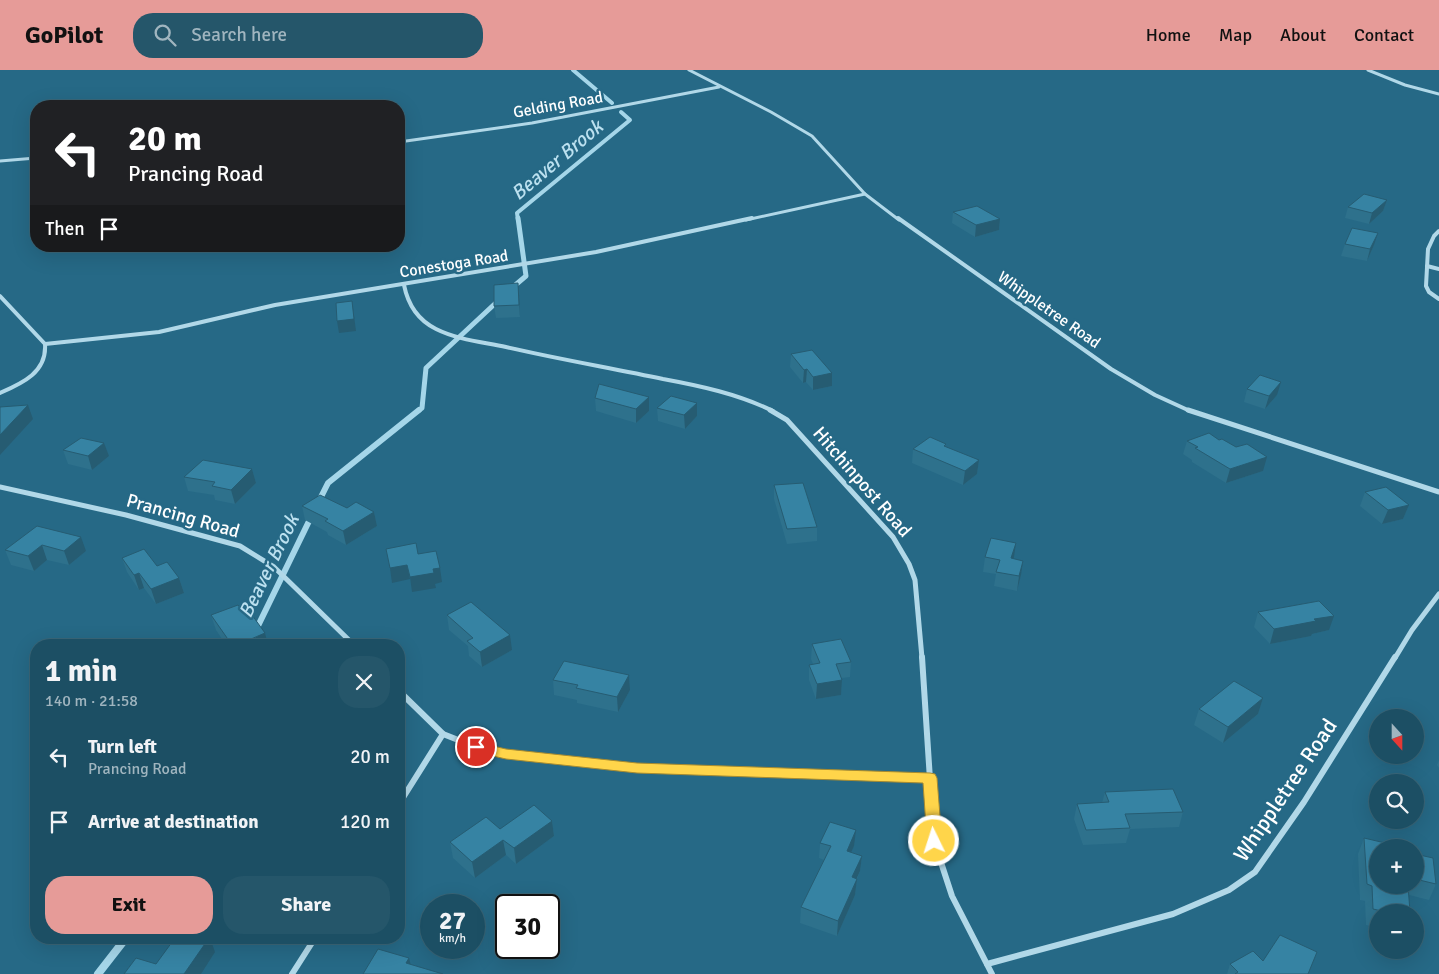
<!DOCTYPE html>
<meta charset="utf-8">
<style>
body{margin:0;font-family:Signika,sans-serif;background:#25566a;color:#f1f3f6;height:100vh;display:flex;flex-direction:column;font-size:19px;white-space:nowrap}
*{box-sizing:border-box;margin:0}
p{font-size:16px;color:#a0b5bf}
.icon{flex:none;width:28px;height:28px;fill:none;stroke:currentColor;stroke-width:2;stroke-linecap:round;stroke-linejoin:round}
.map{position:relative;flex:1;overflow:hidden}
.details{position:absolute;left:30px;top:569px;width:375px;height:305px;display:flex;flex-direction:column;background:#1c4f64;border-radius:20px;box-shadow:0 5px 20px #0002,0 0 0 1px #3a6678}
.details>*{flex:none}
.guide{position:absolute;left:30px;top:30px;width:375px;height:152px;border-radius:20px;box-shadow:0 5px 20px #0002,0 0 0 1px #3a6678;background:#202124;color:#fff;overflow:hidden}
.needle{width:32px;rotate:159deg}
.fabs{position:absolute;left:1369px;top:639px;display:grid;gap:10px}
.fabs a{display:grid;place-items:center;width:55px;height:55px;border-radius:50%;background:#1c4f64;box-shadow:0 5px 20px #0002,0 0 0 1px #3a6678;font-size:25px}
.speed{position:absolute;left:420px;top:824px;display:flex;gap:10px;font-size:25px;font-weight:700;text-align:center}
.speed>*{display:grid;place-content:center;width:65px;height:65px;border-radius:50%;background:#1c4f64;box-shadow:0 5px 20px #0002,0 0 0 1px #3a6678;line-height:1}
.speed small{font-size:12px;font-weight:400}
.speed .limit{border:2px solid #111;border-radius:8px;background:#fff;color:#111}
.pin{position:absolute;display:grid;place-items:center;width:42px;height:42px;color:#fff;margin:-21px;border:2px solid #fff;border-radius:50%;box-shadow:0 1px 5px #0007}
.me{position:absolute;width:55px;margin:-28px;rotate:356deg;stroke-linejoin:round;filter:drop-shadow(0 0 4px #0008)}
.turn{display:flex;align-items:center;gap:18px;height:105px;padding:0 15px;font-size:22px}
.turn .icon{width:65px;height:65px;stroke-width:2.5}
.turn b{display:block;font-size:35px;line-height:42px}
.then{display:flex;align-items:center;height:48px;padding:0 15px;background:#0003;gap:10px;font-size:19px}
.round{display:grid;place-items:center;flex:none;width:52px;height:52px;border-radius:20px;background:#25566a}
.head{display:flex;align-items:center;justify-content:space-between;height:85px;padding:0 15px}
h1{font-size:30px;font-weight:800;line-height:38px}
.cta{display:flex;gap:10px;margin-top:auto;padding:10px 15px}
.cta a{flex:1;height:58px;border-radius:20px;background:#e69b98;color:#111;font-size:20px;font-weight:800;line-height:58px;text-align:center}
.cta a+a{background:#25566a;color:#f1f3f6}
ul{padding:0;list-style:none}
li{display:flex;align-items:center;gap:15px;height:65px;padding:0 15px}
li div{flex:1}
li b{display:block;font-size:19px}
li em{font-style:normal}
header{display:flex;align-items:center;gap:30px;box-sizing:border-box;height:70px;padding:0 25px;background:#e69b98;color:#111}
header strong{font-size:24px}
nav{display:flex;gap:28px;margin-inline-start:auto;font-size:18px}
.search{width:350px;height:45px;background:#25566a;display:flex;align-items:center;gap:12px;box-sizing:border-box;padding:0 18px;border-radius:20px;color:#a0b5bf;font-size:19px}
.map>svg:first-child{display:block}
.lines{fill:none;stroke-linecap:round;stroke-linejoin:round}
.stream-far3{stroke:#a5d6e9;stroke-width:4}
.stream-far2{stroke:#a5d6e9;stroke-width:5}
.stream-far1{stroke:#a5d6e9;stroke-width:6}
.stream{stroke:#a5d6e9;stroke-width:8}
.street-far3{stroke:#b1d8e8;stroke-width:3}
.street-far2{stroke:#b1d8e8;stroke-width:4}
.street-far1{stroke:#b1d8e8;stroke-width:5}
.street{stroke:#b1d8e8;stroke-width:6}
.wall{fill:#2e718c}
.shaded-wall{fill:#265c72}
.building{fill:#3683a3;stroke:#265c72}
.route{fill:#ffd54a;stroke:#a68a30}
.labels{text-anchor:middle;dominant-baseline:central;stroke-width:5;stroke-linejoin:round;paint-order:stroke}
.far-street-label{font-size:16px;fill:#fff;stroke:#266986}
.street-label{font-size:19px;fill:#fff;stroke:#266986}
.water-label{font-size:20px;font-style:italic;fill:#bce1f0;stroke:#266986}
.near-street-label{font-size:22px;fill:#fff;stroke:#266986}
</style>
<header>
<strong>GoPilot</strong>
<div class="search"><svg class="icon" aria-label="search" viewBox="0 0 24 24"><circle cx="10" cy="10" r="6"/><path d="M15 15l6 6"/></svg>Search here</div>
<nav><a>Home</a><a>Map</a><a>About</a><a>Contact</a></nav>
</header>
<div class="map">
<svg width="1439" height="904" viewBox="0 0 1439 904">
<rect width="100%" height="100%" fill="#266986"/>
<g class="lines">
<g class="stream-far3">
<polyline points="573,0 612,33"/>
<polyline points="518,150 517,143 630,50 621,42"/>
</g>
<g class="stream-far2">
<polyline points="513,217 526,206 518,148"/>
<polyline points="418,341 422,338 426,298 500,229"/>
</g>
<g class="stream-far1">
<polyline points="319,431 328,413 419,340"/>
<polyline points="252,575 256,560 312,445"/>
</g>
<polyline class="stream" points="98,904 126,868"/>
<g class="street-far3">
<polyline points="689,0 771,42 812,66 865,124 899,150"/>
<polyline points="1368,0 1405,15 1439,24"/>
<polyline points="399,72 532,53 719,17"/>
<polyline points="0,91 36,88"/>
<polyline points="746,150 865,124"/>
</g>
<g class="street-far2">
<polyline points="898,148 1111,299 1155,325 1190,341"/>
<polyline points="1439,161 1434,166 1428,179 1426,216 1429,222 1439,229"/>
<polyline points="1427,196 1439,199"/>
<path d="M404 215C408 235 418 250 436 259 458 270 483 272 506 277 558 289 611 298 663 309 701 316 738 324 773 341"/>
<path d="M0 226 45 274C47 302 23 313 0 323"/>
<polyline points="45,274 159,262 275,235 596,182 752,148"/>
</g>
<g class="street-far1">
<polyline points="770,340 787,350 893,467 909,494 915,510 922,588"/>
<polyline points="1188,340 1439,422"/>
<polyline points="0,417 126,445 240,476 274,497 354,575"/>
<polyline points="1395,588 1412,560 1439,524"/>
</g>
<g class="street">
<polyline points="922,587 934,771 952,826 992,904"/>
<polyline points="399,621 443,664 476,677 506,684 637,698 930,708"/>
<polyline points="399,734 443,664"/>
<polyline points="987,894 1173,844 1229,820 1255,802 1304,732 1395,587"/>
<polyline points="292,904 315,868"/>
</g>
</g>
<g class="wall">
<polygon points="1387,130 1383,141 1369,154 1345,148 1348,137"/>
<polygon points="953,142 1000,149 999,160 975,167 952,153"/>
<polygon points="1345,174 1374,175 1367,191 1341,186"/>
<polygon points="519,225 520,247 496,248 494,236"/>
<polygon points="791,284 832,303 832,316 813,320 806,312 803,313 790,297"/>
<polygon points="1247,319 1277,325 1265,339 1244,332"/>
<polygon points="595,328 649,341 636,353 596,341"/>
<polygon points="657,338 697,346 685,359 658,351"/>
<polygon points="1187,371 1263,401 1226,413 1192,392 1192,390 1183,384"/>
<polygon points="946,377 979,390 977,404 963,415 912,393 913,379"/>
<polygon points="63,380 109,386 92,400 68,394"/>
<polygon points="252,399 256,413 235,434 215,430 214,425 188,421 184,407"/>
<polygon points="774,415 817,457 817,471 787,474 774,429"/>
<polygon points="1365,422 1409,435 1403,449 1382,454 1360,436"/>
<polygon points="302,436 347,438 374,442 377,456 346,475 328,465 327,462 305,450"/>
<polygon points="37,456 86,481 69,495 47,490 34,501 11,495 5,480"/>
<polygon points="985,487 1013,489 1021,505 1017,521 994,516 996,504 983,502"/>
<polygon points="122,488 157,496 179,508 184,523 156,534 144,518 139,520 127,502"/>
<polygon points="1258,542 1329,560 1312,564 1311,566 1270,574 1254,557"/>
<polygon points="211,545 268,575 226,575 216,560"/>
<polygon points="447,545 512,580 482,597 469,586 468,576 449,560"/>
<polygon points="812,574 851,592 850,607 842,608 841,625 816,629 809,610 809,595 813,594 811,589"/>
<polygon points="629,605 630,620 618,642 577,633 577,630 554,625 553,610"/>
<polygon points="1263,628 1258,644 1223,673 1194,655 1199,639"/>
<polygon points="1439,690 1439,698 1437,695"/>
<polygon points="1105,722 1183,742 1179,757 1130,759 1126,773 1083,775 1074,749 1077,734 1102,733"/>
<polygon points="552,751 554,766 516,794 506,785 475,808 453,788 450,772 500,759"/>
<polygon points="1364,768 1378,815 1415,815 1415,784 1436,814 1429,830 1409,825 1410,842 1378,842 1378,858 1366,855 1365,831 1360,830 1358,784"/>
<polygon points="820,773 854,776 851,782 862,786 860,801 857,809 855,825 837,866 800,853 801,837 824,790 819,788"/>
<polygon points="1263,891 1308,904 1227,904 1230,894"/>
</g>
<g class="shaded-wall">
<polygon points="1387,130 1383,141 1369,154 1372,143"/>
<polygon points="1000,149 999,160 975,167 976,155"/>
<polygon points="1378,163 1374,175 1367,191 1370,179"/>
<polygon points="518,213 519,225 520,247 519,235"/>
<polygon points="352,231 356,261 339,263 337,251"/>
<polygon points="807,299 806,312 803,313 804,300"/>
<polygon points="832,303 832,316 813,320 813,307"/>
<polygon points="1281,312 1277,325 1265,339 1269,326"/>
<polygon points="649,327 649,341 636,353 636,339"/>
<polygon points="697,333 697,346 685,359 684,345"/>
<polygon points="28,335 33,349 0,385 0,365"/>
<polygon points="104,373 109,386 92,400 88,386"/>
<polygon points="1267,387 1263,401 1226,413 1230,399"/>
<polygon points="979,390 977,404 963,415 965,401"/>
<polygon points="252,399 256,413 235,434 231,420"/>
<polygon points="1409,435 1403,449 1382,454 1388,440"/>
<polygon points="374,442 377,456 346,475 343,461"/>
<polygon points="81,467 86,481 69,495 64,481"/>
<polygon points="1016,473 1014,487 1009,503 1011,488"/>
<polygon points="42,475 47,490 34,501 28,486"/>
<polygon points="1023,491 1021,505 1017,521 1019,506"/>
<polygon points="407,495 410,509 392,513 390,498"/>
<polygon points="440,498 442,512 435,514 436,518 412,522 410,507 433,499"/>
<polygon points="139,503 144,518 139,520 134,505"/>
<polygon points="179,508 184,523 156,534 151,519"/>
<polygon points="1334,546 1329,560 1312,564 1311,566 1270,574 1274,559 1314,549"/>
<polygon points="265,563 268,575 237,575"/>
<polygon points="510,565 512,580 482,597 480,582"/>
<polygon points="629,605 630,620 618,642 617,627"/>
<polygon points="842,610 841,625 816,629 817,614"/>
<polygon points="1263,628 1258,644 1223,673 1228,657"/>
<polygon points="552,751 554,766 516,794 514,778"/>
<polygon points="856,760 854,776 845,796 847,781"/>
<polygon points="503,770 506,785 475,808 472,792"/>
<polygon points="862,786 860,801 850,823 852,807"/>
<polygon points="857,809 855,825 837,866 838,851"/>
<polygon points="209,868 210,868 215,882 201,904 184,904"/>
<polygon points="409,888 413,904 406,893"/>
</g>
<g class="building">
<polygon points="1364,124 1387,130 1372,143 1348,137"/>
<polygon points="977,136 1000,149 976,155 953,142"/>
<polygon points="1352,158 1378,163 1370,179 1345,174"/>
<polygon points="518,213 519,235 494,236 494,215"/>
<polygon points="352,231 354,249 337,251 336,233"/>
<polygon points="812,280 832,303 813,307 807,299 804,300 791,284"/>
<polygon points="1260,305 1281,312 1269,326 1247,319"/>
<polygon points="599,314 649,327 636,339 595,328"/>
<polygon points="671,326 697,333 684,345 657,338"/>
<polygon points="28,335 0,365 0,337"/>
<polygon points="1209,363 1219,370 1222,369 1236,377 1247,374 1267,387 1230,399 1195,378 1198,377 1187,371"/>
<polygon points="930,367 946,374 944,376 979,390 965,401 913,379"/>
<polygon points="81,368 104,373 88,386 63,380"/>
<polygon points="203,390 252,399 231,420 212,416 215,412 184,407"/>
<polygon points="803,413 817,457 787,459 774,415"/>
<polygon points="1386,417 1409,435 1388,440 1365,422"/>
<polygon points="320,425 347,438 356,432 374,442 343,461 325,451 328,449 302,436"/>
<polygon points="37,456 81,467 64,481 42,475 28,486 5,480"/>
<polygon points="991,468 1016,473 1011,488 1023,491 1019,506 996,502 1000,490 985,487"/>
<polygon points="416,473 418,484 436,481 440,498 433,499 434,503 410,507 407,495 390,498 386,479"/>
<polygon points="144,479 157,496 167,492 179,508 151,519 139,503 134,505 122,488"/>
<polygon points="1319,531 1334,546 1314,549 1316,551 1274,559 1258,542"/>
<polygon points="471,532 510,565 480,582 467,571 473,568 447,545"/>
<polygon points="238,535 247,547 252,545 265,563 237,575 232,575 211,545"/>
<polygon points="841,569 851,592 836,594 842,610 817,614 809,595 820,593 812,574"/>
<polygon points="564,591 629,605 617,627 576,618 578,615 553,610"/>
<polygon points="1234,611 1263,628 1228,657 1199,639"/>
<polygon points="1173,719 1183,742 1125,744 1130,758 1086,760 1077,734 1109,732 1105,722"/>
<polygon points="534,735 552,751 514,778 503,770 472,792 450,772 486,747 500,759"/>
<polygon points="830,752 856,760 847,781 862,786 852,807 857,809 838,851 801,837 831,776 820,773"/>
<polygon points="1364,768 1398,776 1398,778 1378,778 1378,815 1408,815 1410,842 1386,842 1373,839 1372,816 1367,814"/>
<polygon points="1415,784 1433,788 1436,814 1415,809"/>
<polygon points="1280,865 1317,882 1308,904 1235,904 1238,902 1230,894 1253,881 1263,891"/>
<polygon points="175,868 209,868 184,904 124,904 136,888 156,894"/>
<polygon points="378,879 409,888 406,893 443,904 363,904"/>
</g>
<polygon class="route" points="476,672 506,679 637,693 930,703 935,704 937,708 942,771 940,775 934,777 929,775 927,771 923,713 637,703 506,689 471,681 469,677 471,674"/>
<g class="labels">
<g class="far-street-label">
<text transform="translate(558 35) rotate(-10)">Gelding Road</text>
<text transform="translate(454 194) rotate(-9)">Conestoga Road</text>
<text transform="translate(1049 240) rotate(35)">Whippletree Road</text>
</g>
<g class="street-label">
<text transform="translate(862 412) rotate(49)">Hitchinpost Road</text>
<text transform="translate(183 446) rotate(16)">Prancing Road</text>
</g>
<g class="water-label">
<text transform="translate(557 90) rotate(-40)">Beaver Brook</text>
<text transform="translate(269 496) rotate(-64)">Beaver Brook</text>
</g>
<g class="near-street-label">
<text transform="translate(1285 720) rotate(-56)">Whippletree Road</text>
</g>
</g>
</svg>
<div class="fabs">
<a><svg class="needle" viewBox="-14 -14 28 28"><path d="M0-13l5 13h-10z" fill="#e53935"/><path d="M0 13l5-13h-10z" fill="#a0b5bf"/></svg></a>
<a><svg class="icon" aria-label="search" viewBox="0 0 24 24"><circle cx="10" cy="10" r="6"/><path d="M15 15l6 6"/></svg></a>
<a>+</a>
<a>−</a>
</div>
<div class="speed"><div>27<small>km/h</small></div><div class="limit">30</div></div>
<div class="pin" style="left:476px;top:677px;background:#d93025"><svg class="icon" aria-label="arrive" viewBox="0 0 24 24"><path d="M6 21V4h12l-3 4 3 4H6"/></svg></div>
<svg class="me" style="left:934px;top:771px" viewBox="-20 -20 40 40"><circle r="17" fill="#ffd54a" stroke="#fff" stroke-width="3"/><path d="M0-11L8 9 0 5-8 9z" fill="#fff"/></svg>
<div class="guide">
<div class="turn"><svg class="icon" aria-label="left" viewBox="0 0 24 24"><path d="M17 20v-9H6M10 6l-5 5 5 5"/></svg><div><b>20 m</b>Prancing Road</div></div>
<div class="then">Then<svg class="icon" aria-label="arrive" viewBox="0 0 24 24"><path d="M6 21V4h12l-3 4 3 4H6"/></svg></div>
</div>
<section class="details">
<div class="head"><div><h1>1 min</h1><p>140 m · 21:58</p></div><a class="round"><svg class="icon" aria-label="close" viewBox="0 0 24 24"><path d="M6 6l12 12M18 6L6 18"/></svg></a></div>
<ul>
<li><svg class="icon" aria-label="left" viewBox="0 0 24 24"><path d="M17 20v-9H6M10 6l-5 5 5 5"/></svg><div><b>Turn left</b><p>Prancing Road</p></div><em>20 m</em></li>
<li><svg class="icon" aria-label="arrive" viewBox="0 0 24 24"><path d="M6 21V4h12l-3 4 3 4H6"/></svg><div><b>Arrive at destination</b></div><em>120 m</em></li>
</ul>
<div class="cta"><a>Exit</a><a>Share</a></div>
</section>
</div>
